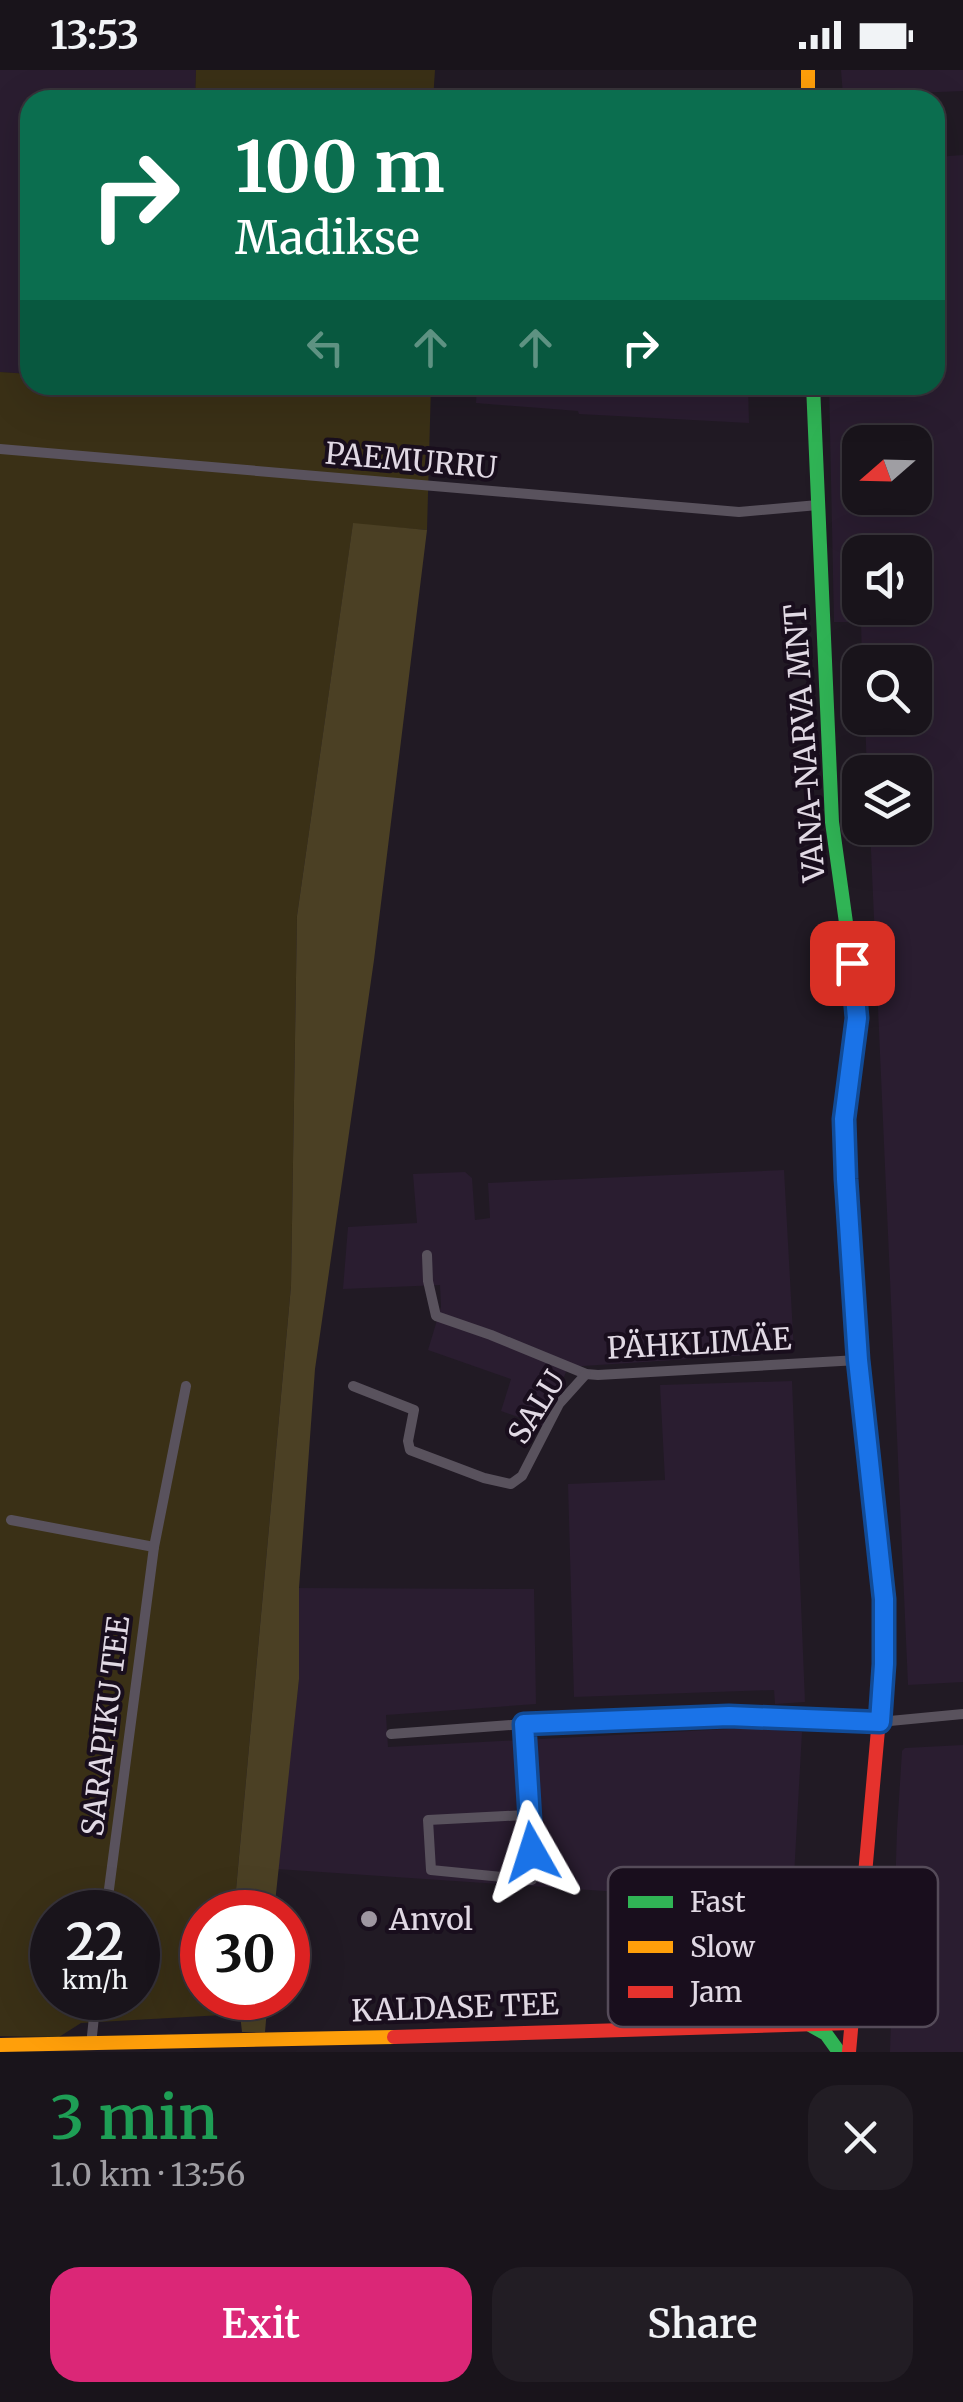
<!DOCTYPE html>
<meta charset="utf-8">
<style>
body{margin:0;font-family:Merriweather,serif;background:#221d24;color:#f1f3f6;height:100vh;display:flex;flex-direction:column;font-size:38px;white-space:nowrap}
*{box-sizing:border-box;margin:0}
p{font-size:32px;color:#9f9ea3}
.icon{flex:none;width:55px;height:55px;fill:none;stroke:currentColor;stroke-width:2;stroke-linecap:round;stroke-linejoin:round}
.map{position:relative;height:1982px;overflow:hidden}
.side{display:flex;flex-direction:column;background:#19141b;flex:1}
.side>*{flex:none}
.banner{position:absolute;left:20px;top:20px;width:925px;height:305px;border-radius:30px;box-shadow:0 10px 40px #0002,0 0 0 2px #37333a;background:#0b6e4f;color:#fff;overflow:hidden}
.needle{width:65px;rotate:250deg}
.controls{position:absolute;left:842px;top:355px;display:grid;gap:20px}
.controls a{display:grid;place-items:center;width:90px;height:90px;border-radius:20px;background:#19141b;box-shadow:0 10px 40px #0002,0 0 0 2px #37333a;font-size:50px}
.speed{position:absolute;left:30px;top:1820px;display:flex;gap:20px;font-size:50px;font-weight:700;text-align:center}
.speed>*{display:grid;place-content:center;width:130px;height:130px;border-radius:50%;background:#19141b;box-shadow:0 10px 40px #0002,0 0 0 2px #37333a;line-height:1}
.speed small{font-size:25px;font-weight:400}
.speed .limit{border:15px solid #d22;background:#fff;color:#111}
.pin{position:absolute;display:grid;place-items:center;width:85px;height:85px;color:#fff;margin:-42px;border-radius:20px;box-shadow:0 5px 15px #0006}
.me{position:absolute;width:110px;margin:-55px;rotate:354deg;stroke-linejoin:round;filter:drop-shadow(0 0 8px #0008)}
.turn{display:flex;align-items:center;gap:35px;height:210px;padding:0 50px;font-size:45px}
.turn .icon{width:130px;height:130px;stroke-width:2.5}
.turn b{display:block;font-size:70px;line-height:85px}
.lanes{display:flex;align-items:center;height:95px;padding:0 50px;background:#0003;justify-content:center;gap:50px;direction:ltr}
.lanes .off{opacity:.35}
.round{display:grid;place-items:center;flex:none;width:105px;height:105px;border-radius:30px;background:#221d24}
.headline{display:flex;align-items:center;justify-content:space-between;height:170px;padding:0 50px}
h1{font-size:60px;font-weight:600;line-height:75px;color:#1e9e55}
.action{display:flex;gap:20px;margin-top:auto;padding:20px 50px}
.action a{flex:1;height:115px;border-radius:30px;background:#db2777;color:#fff;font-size:40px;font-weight:600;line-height:115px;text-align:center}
.action a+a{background:#221d24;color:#f1f3f6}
.status{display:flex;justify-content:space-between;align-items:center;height:70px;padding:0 50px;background:#19141b;direction:ltr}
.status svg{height:28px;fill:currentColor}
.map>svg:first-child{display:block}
.built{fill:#2a1d30;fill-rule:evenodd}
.green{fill:#3a3016;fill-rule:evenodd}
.forest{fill:#4b4024}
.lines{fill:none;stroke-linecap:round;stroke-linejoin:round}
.street{stroke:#59525d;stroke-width:10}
.fast{stroke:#30b455;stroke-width:14}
.slow{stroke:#ff9f0a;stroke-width:14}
.jam{stroke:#e5322d;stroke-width:14}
.route-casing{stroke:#114b97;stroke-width:25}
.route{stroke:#1a73e8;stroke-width:18}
.poi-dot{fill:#9e96a1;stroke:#190e1d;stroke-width:4}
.labels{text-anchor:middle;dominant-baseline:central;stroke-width:8;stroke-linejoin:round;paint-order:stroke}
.street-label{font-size:30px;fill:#e1d9e4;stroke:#190e1d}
.poi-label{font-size:30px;fill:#e1d9e4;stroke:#190e1d;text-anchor:start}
.key{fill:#190e1d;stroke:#554b59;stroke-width:2.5}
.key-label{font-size:28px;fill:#e1d9e4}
</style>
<div class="status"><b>13:53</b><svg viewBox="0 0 49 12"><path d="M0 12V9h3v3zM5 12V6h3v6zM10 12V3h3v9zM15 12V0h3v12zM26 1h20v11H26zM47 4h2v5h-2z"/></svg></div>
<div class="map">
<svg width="963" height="1982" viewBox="0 0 963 1982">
<rect width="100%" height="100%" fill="#211a24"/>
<g class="built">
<polygon points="0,0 196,0 195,30 30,30 30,304 0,302"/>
<polygon points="841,0 963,0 963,21 843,26"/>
<path d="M963 85V1612L908 1615 870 758H915V702H867L865 648H915V592H862L861 552H834L829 315H935V87ZM860 372H915V428H860ZM860 482H915V538H860Z"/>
<polygon points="477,315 748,315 749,353 579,344 578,341 476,333"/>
<polygon points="784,1100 794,1282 568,1297 544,1356 501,1341 511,1309 428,1280 441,1237 440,1215 343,1219 348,1157 417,1153 413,1104 465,1102 472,1108 475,1150 490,1148 488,1113"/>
<polygon points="792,1311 805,1632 775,1634 774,1620 574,1627 568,1414 665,1410 660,1315"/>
<polygon points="299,1518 534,1519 536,1634 386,1645 388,1677 747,1658 802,1662 787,1933 642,1937 649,1824 277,1799 299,1609"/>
<polygon points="963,1675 963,1982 890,1982 897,1760 902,1681 905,1678"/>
</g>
<g class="green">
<polygon points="196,0 435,0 433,30 195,30"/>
<path d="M0 302 30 304V315H431L427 460 353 454 297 846 291 1216 234 1842H202V1928H226L240 1944 81 1953 59 1967 0 1966ZM52 1842H138V1928H52Z"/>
</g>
<g class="forest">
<polygon points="353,453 427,460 374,890 315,1299 299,1518 299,1609 274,1842 234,1842 291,1216 297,846"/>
<polygon points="227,1928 268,1928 265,1962 242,1962 240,1944"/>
</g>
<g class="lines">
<g class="street">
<polyline points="0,379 739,442 818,435"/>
<polyline points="427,1185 428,1211 436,1246 491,1265 586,1304 598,1305 858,1290"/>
<polyline points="353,1316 414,1340 408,1371 410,1380 484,1408 511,1414 522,1406 559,1334 586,1304"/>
<polyline points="11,1450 154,1477"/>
<polyline points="524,1654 527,1745 428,1750 431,1800 532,1810 531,1754 527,1745"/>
<polyline points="391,1664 524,1654 729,1646 869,1653 963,1644"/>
<polyline points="106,1842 154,1477 186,1316"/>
<polyline points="91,1975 96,1928"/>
</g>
<g class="fast">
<polyline points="813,315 832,752 857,932 850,1009"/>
<polyline points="810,1955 826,1964 839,1982"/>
</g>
<g class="slow">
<polyline points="808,0 808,30"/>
<polyline points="850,1009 845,1049 849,1184 877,1463"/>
<polyline points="0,1975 394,1967"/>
</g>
<g class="jam">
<polyline points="394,1967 851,1953"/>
<polyline points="849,1982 884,1593 884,1529 877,1463"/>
</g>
</g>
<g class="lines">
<defs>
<polyline id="route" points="532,1782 524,1654 729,1646 880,1652 884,1594 884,1529 858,1290 846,1109 844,1049 857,948 852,893"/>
</defs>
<use href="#route" class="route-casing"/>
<use href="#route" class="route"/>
</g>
<circle class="poi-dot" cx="369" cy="1849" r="10"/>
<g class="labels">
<g class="street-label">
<text transform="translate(411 390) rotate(5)">PAEMURRU</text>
<text transform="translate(804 673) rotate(-94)">VANA-NARVA MNT</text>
<text transform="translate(699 1273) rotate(-3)">PÄHKLIMÄE</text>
<text transform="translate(536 1337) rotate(-58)">SALU</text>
<text transform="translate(105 1656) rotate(-83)">SARAPIKU TEE</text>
<text transform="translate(455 1937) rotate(-2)">KALDASE TEE</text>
</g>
<g class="poi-label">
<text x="389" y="1849">Anvol</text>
</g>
</g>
<rect x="608" y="1797" width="330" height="160" rx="15" class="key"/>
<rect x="628" y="1826" width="45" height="12" fill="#30b455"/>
<rect x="628" y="1871" width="45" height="12" fill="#ff9f0a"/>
<rect x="628" y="1916" width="45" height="12" fill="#e5322d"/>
<g class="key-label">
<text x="690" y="1842">Fast</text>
<text x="690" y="1887">Slow</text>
<text x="690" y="1932">Jam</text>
</g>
</svg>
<div class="controls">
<a><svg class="needle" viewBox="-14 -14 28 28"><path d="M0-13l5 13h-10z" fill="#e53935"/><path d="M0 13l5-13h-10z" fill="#9f9ea3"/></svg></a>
<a><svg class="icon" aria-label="sound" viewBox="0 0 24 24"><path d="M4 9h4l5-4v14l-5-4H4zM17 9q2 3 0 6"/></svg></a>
<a><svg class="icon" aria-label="search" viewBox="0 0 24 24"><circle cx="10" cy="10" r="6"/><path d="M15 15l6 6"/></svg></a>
<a><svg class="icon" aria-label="layers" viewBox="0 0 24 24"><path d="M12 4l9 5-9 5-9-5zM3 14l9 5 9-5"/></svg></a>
</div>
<div class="speed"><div>22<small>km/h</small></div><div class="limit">30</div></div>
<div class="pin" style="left:852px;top:893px;background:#d93025"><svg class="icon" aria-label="arrive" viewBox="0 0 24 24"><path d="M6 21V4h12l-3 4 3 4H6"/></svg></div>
<svg class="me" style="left:532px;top:1782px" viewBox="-20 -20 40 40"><path d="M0-17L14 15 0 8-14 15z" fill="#1a73e8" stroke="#fff" stroke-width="4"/></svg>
<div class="banner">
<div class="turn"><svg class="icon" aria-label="right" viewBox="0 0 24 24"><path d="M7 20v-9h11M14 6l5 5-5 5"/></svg><div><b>100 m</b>Madikse</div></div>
<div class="lanes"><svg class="icon off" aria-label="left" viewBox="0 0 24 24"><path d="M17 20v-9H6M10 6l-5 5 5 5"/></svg><svg class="icon off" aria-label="ahead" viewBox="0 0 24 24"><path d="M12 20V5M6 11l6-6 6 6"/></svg><svg class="icon off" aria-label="ahead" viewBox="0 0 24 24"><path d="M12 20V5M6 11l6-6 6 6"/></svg><svg class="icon" aria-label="right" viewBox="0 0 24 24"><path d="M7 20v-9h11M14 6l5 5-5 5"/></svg></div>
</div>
</div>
<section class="side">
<div class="headline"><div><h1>3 min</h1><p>1.0 km · 13:56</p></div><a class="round"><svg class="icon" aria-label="close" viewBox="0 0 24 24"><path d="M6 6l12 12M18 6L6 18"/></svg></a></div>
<div class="action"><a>Exit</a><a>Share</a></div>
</section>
